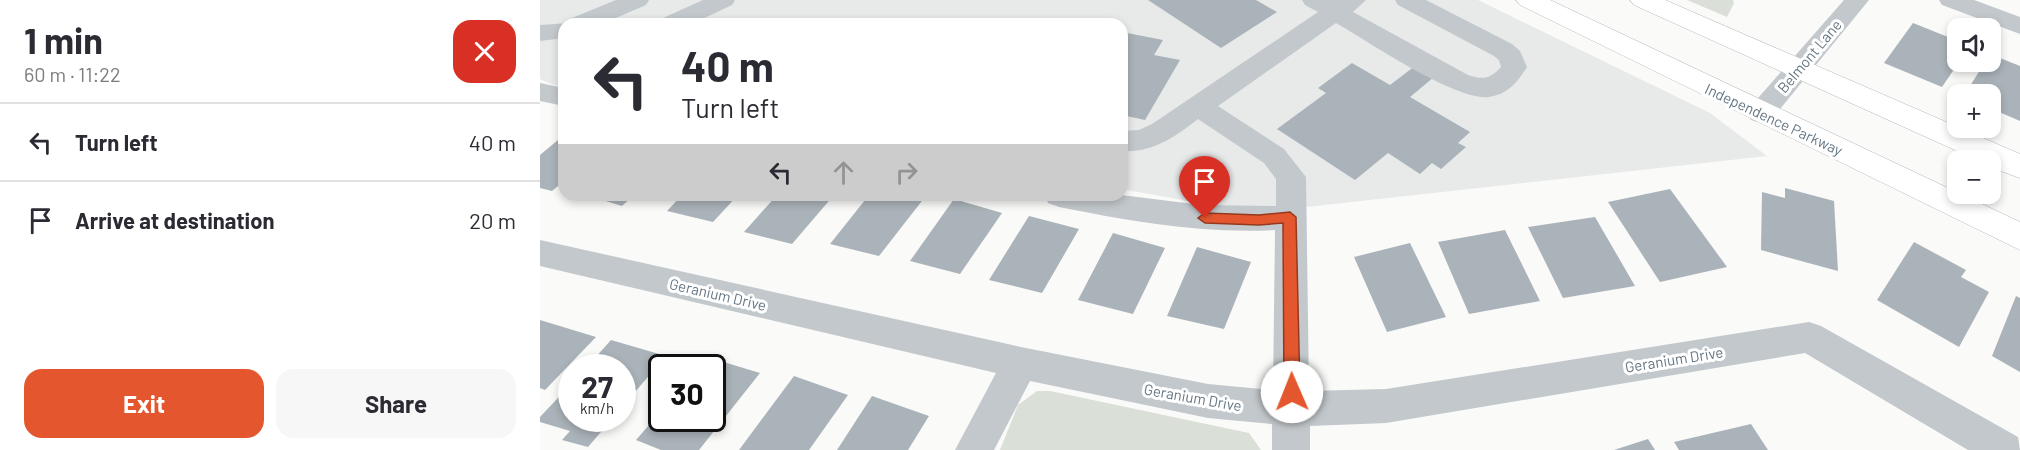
<!DOCTYPE html>
<meta charset="utf-8">
<style>
body{margin:0;font-family:Barlow,sans-serif;background:#f7f7f7;color:#2b2b33;height:100vh;display:flex;flex-direction:column;font-size:22px;white-space:nowrap}
*{box-sizing:border-box;margin:0}
p{font-size:20px;color:#7c7c81}
.icon{flex:none;width:33px;height:33px;fill:none;stroke:currentColor;stroke-width:2;stroke-linecap:round;stroke-linejoin:round}
.map{position:relative;flex:1;overflow:hidden}
.side{display:flex;flex-direction:column;background:#fff;width:540px}
.side>*{flex:none}
.guide{position:absolute;left:18px;top:18px;width:570px;height:183px;border-radius:18px;box-shadow:0 3px 9px #0003;background:#fff;color:#2b2b33;overflow:hidden}
.controls{position:absolute;left:1407px;top:18px;display:grid;gap:12px}
.controls a{display:grid;place-items:center;width:54px;height:54px;border-radius:12px;background:#fff;box-shadow:0 3px 9px #0003;font-size:30px}
.speed{position:absolute;left:18px;top:354px;display:flex;gap:12px;font-size:30px;font-weight:700;text-align:center}
.speed>*{display:grid;place-content:center;width:78px;height:78px;border-radius:50%;background:#fff;box-shadow:0 3px 9px #0003;line-height:1}
.speed small{font-size:15px;font-weight:400}
.speed .limit{border:3px solid #111;border-radius:9px;background:#fff;color:#111}
.pin{position:absolute;display:grid;place-items:center;width:51px;height:51px;color:#fff;margin:-62px -26px;border-radius:50% 50% 50% 0;rotate:-45deg;box-shadow:0 0 6px #0007}
.pin .icon{rotate:45deg}
.me{position:absolute;width:66px;margin:-33px;rotate:359deg;stroke-linejoin:round;filter:drop-shadow(0 0 4px #0008)}
.turn{display:flex;align-items:center;gap:21px;height:126px;padding:0 24px;font-size:27px}
.turn .icon{width:78px;height:78px;stroke-width:2.5}
.turn b{display:block;font-size:42px;line-height:51px}
.lanes{display:flex;align-items:center;height:57px;padding:0 24px;background:#0003;justify-content:center;gap:30px;direction:ltr}
.lanes .off{opacity:.35}
.round{display:grid;place-items:center;flex:none;width:63px;height:63px;border-radius:18px;background:#f7f7f7}
.summary{display:flex;align-items:center;justify-content:space-between;height:102px;padding:0 24px}
h1{font-size:36px;font-weight:700;line-height:45px}
.cta{display:flex;gap:12px;margin-top:auto;padding:12px 24px}
.cta a{flex:1;height:69px;border-radius:18px;background:#e4572e;color:#fff;font-size:24px;font-weight:700;line-height:69px;text-align:center}
.cta a+a{background:#f7f7f7;color:#2b2b33}
ul{padding:0;list-style:none}
li{display:flex;align-items:center;gap:18px;height:78px;padding:0 24px;border-top:2px solid #e1e1e2}
li div{flex:1}
li b{display:block;font-size:22px}
li em{font-style:normal}
main{display:flex;flex:1;min-height:0}
.map>svg:first-child{display:block}
.built{fill:#e8e9e9}
.green{fill:#dadfd7}
.building{fill:#aab3b9}
.lines{fill:none;stroke-linecap:round;stroke-linejoin:round}
.major-casing{stroke:#b5babe;stroke-width:1}
.minor{fill:#c3c8cc;fill-rule:evenodd}
.major{fill:#fff;fill-rule:evenodd}
.route{fill:#e4572e;stroke:#94391e;stroke-width:1.5}
.labels{text-anchor:middle;dominant-baseline:central;stroke-width:6;stroke-linejoin:round;paint-order:stroke}
.street-label{font-size:15px;fill:#657683;stroke:#fff}
</style>
<main>
<section class="side">
<div class="summary"><div><h1>1 min</h1><p>60 m · 11:22</p></div><a class="round" style="background:#d93025;color:#fff"><svg class="icon" aria-label="close" viewBox="0 0 24 24"><path d="M6 6l12 12M18 6L6 18"/></svg></a></div>
<ul>
<li><svg class="icon" aria-label="left" viewBox="0 0 24 24"><path d="M17 20v-9H6M10 6l-5 5 5 5"/></svg><div><b>Turn left</b></div><em>40 m</em></li>
<li><svg class="icon" aria-label="arrive" viewBox="0 0 24 24"><path d="M6 21V4h12l-3 4 3 4H6"/></svg><div><b>Arrive at destination</b></div><em>20 m</em></li>
</ul>
<div class="cta"><a>Exit</a><a>Share</a></div>
</section>
<div class="map">
<svg width="1480" height="450" viewBox="0 0 1480 450">
<rect width="100%" height="100%" fill="#fafaf8"/>
<polygon class="built" points="0,0 938,0 1170,113 1227,156 713,213 582,189 582,24 24,24 24,87 11,84 0,79"/>
<g class="green">
<polygon points="1147,0 1193,0 1194,3 1187,17"/>
<polygon points="497,391 510,391 709,433 721,450 460,450 478,405"/>
</g>
<g class="building">
<polygon points="608,0 716,0 737,12 681,48"/>
<polygon points="1373,23 1418,41 1419,62 1402,87 1344,63"/>
<polygon points="582,32 623,40 614,55 640,60 605,120 582,115"/>
<polygon points="1450,54 1480,66 1480,121 1450,108 1450,94 1425,94 1445,62 1450,62"/>
<polygon points="812,63 850,85 875,66 894,77 870,97 930,132 918,143 926,147 901,169 892,163 880,174 848,153 815,180 737,129 786,93 778,88"/>
<polygon points="24,135 24,181 12,191 0,188 0,155"/>
<polygon points="1245,188 1294,201 1298,271 1221,250 1222,192 1245,198"/>
<polygon points="1130,189 1187,267 1120,282 1068,202"/>
<polygon points="46,195 94,195 82,206"/>
<polygon points="142,195 198,195 173,222 127,211"/>
<polygon points="237,195 294,195 252,244 204,232"/>
<polygon points="329,195 385,197 339,256 290,244"/>
<polygon points="414,199 462,213 420,274 370,261"/>
<polygon points="489,216 539,229 502,293 449,280"/>
<polygon points="1055,217 1095,286 1023,298 988,227"/>
<polygon points="965,230 1000,301 929,314 898,242"/>
<polygon points="573,233 625,248 593,314 538,300"/>
<polygon points="1374,242 1426,270 1421,277 1449,292 1419,347 1337,300"/>
<polygon points="870,243 906,317 847,332 814,257"/>
<polygon points="657,247 711,262 684,329 627,316"/>
<polygon points="1476,296 1480,298 1480,372 1452,356"/>
<polygon points="0,320 56,337 5,390 0,388"/>
<polygon points="71,340 126,356 82,407 82,368 46,368"/>
<polygon points="167,357 220,373 159,450 121,450 96,440 122,410 122,418 172,418 172,368 158,368"/>
<polygon points="254,376 308,395 269,450 199,450"/>
<polygon points="32,383 32,418 73,418 48,447 22,440 30,431 0,422 0,417"/>
<polygon points="332,396 389,416 368,450 297,450"/>
<polygon points="1211,424 1228,450 1139,450 1134,442"/>
<polygon points="1108,439 1115,450 1074,450"/>
</g>
<g class="lines">
<defs>
<g id="major">
<polygon points="976,0 1010,0 1480,222 1480,250 980,5"/>
<polygon points="1090,0 1125,0 1480,154 1480,178 1450,167 1450,160 1437,160 1094,5"/>
</g>
</defs>
<use href="#major" class="major-casing"/>
<g class="minor">
<polygon points="76,0 109,0 106,5 62,24 24,24 24,38 0,41 0,25 29,23 32,18"/>
<polygon points="163,0 195,0 192,5 152,24 119,24 123,18"/>
<path d="M762 0H826L813 12 928 75C943 80 950 79 961 67L959 60 954 56 858 5 855 0H886L972 44 980 51 987 67C977 83 968 94 949 97 915 101 828 41 796 23L678 106 744 149 766 177 769 391 846 389 1269 322 1281 326 1478 437 1480 450H1428L1265 353 846 423 770 426V450H732V424L668 418 490 381 454 450H415L456 373 0 266V240L481 347 668 384 733 390 735 230C662 234 590 221 519 207L508 203 504 195H581L662 205 736 206V179L724 163 658 119C635 137 612 153 582 151V131L599 130 612 124 778 12 765 5Z"/>
<polygon points="1304,0 1329,0 1231,120 1221,123 1211,120 1207,113 1211,106"/>
<polygon points="1399,0 1434,0 1480,17 1480,34 1402,5"/>
<polygon points="0,83 24,88 24,106 0,101"/>
</g>
<use href="#major" class="major"/>
</g>
<polygon class="route" points="750,212 756,217 760,392 758,398 752,400 747,398 744,392 743,223 719,225 665,223 658,218 665,213 719,215"/>
<g class="labels">
<g class="street-label">
<text transform="translate(1269 56) rotate(-50)">Belmont Lane</text>
<text transform="translate(1234 119) rotate(25)">Independence Parkway</text>
<text transform="translate(178 294) rotate(13)">Geranium Drive</text>
<text transform="translate(1134 359) rotate(-9)">Geranium Drive</text>
<text transform="translate(653 397) rotate(10)">Geranium Drive</text>
</g>
</g>
</svg>
<div class="controls">
<a><svg class="icon" aria-label="sound" viewBox="0 0 24 24"><path d="M4 9h4l5-4v14l-5-4H4zM17 9q2 3 0 6"/></svg></a>
<a>+</a>
<a>−</a>
</div>
<div class="speed"><div>27<small>km/h</small></div><div class="limit">30</div></div>
<div class="pin" style="left:665px;top:218px;background:#d93025"><svg class="icon" aria-label="arrive" viewBox="0 0 24 24"><path d="M6 21V4h12l-3 4 3 4H6"/></svg></div>
<svg class="me" style="left:752px;top:392px" viewBox="-20 -20 40 40"><circle r="19" fill="#fff"/><path d="M0-13L10 11 0 6-10 11z" fill="#e4572e"/></svg>
<div class="guide">
<div class="turn"><svg class="icon" aria-label="left" viewBox="0 0 24 24"><path d="M17 20v-9H6M10 6l-5 5 5 5"/></svg><div><b>40 m</b>Turn left</div></div>
<div class="lanes"><svg class="icon" aria-label="left" viewBox="0 0 24 24"><path d="M17 20v-9H6M10 6l-5 5 5 5"/></svg><svg class="icon off" aria-label="ahead" viewBox="0 0 24 24"><path d="M12 20V5M6 11l6-6 6 6"/></svg><svg class="icon off" aria-label="right" viewBox="0 0 24 24"><path d="M7 20v-9h11M14 6l5 5-5 5"/></svg></div>
</div>
</div>
</main>
